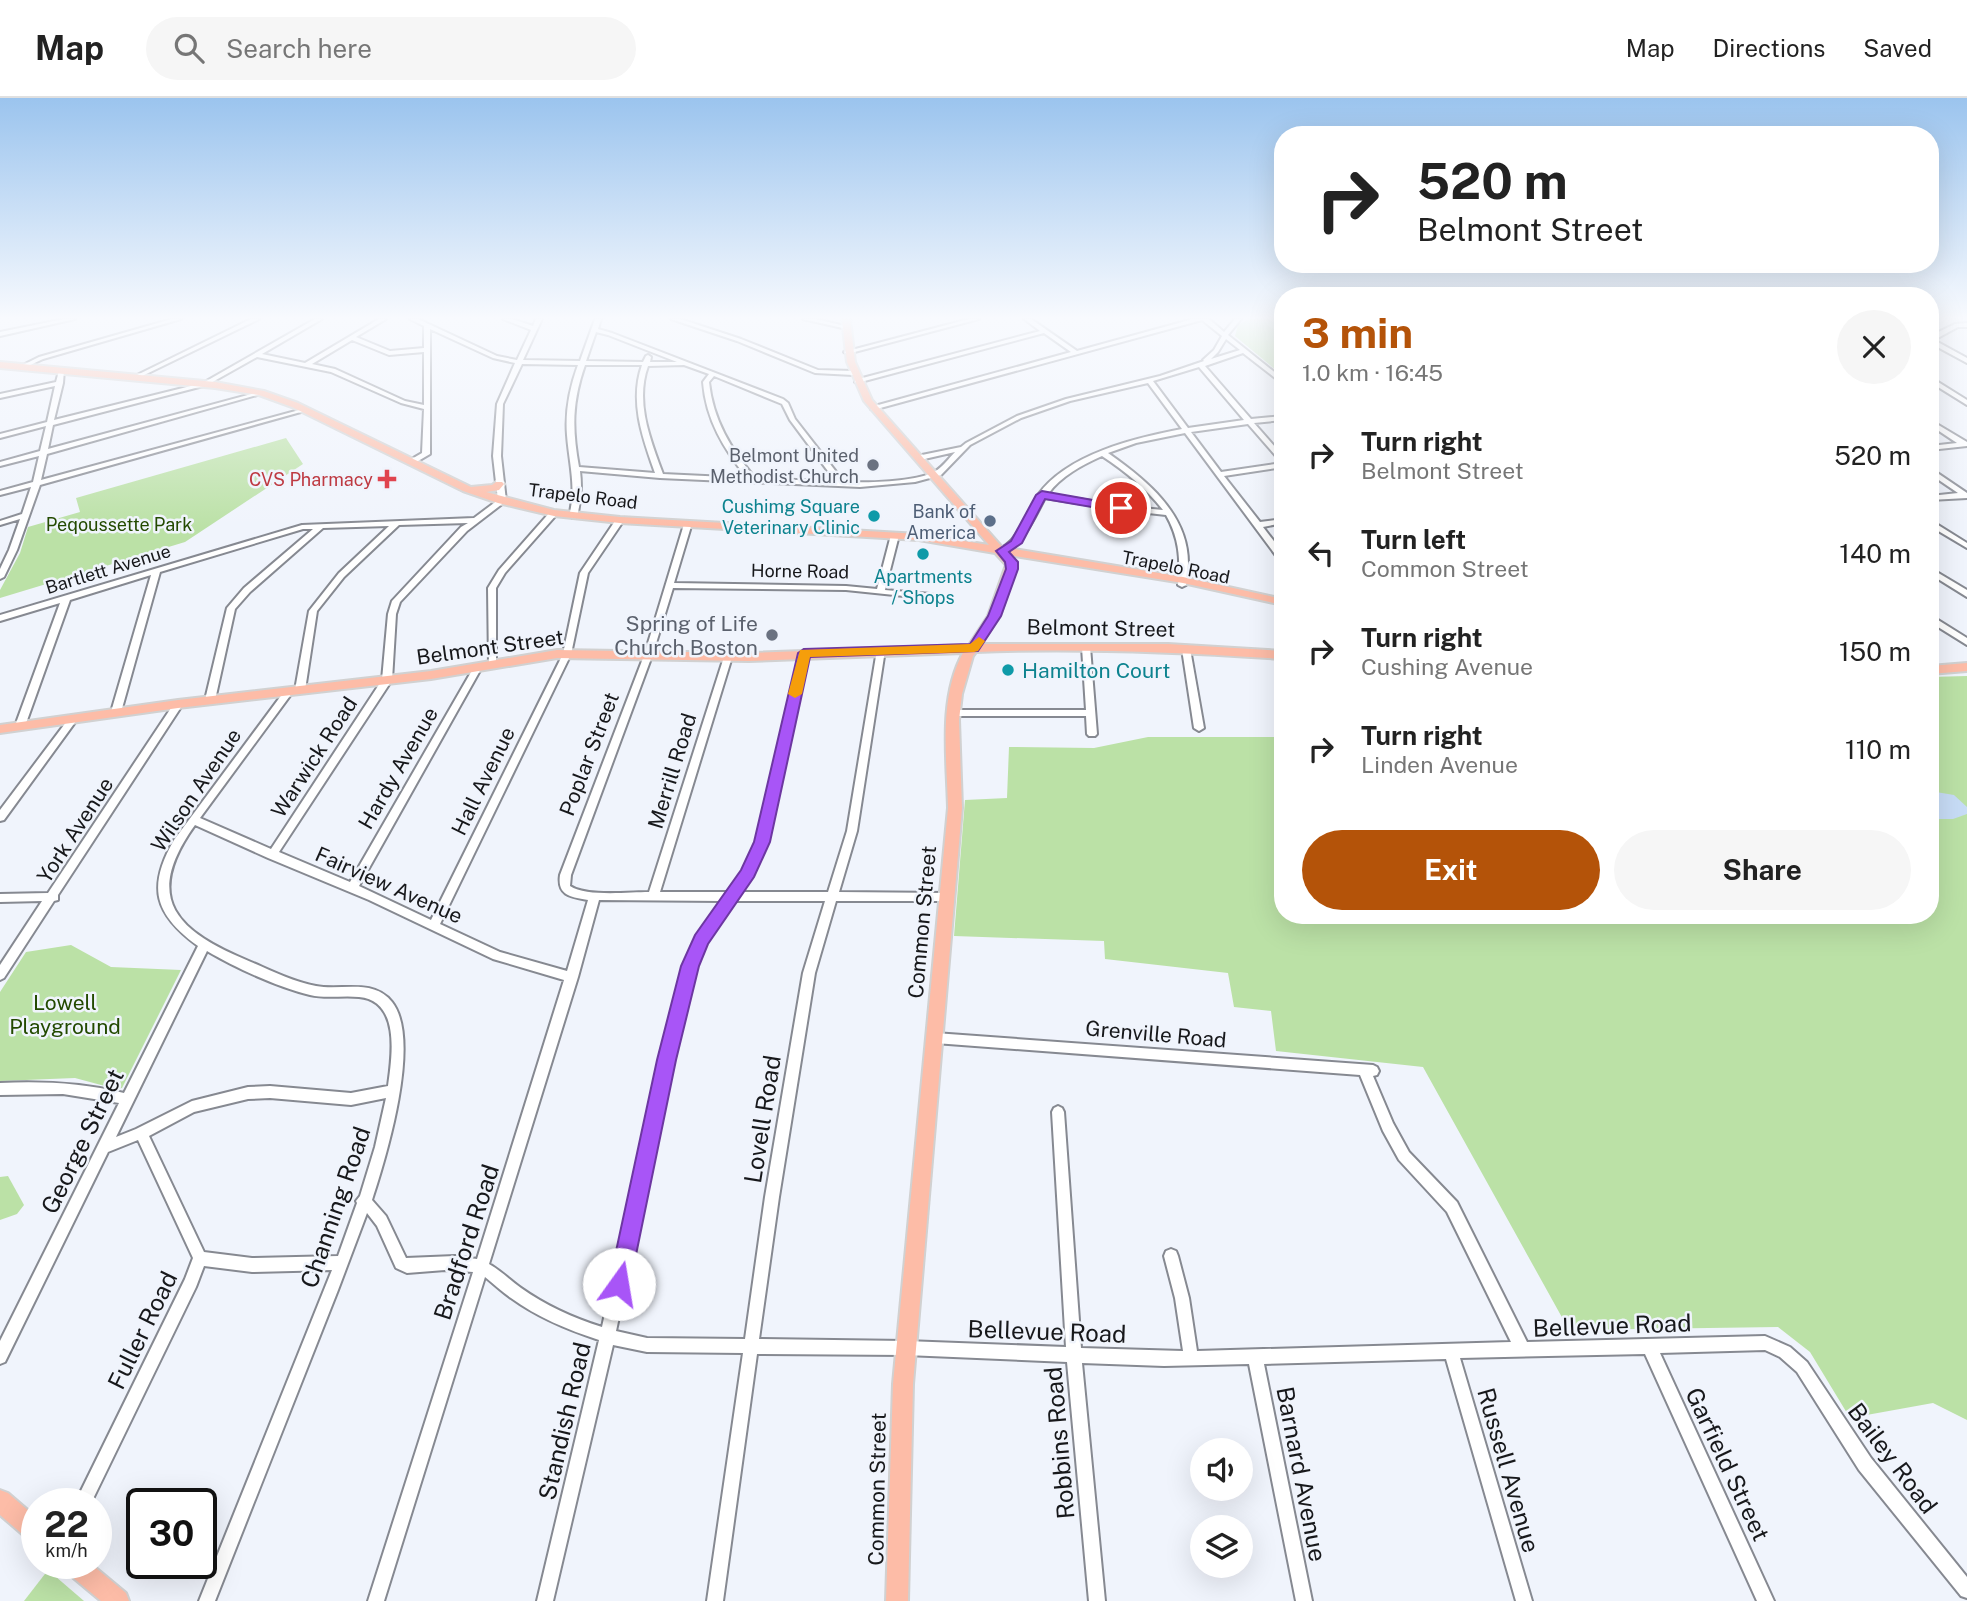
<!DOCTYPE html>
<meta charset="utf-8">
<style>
body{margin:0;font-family:"Public Sans",sans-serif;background:#f6f6f6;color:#222;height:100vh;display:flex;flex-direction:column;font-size:26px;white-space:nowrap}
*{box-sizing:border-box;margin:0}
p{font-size:23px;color:#767676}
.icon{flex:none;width:38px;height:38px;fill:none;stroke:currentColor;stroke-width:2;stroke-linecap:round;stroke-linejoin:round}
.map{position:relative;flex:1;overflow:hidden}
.side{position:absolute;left:1274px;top:189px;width:665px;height:637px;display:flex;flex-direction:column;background:#fff;border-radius:28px;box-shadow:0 7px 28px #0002}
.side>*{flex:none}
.banner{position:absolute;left:1274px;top:28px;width:665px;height:147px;border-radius:28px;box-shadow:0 7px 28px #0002;background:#fff;color:#222;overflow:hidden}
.buttons{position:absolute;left:1190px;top:1340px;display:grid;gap:14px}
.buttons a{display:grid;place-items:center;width:63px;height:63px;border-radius:50%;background:#fff;box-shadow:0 7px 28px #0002;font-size:35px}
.speed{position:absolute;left:21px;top:1390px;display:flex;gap:14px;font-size:35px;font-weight:700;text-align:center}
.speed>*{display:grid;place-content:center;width:91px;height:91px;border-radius:50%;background:#fff;box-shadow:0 7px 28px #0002;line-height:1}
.speed small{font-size:18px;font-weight:400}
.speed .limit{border:4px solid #111;border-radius:10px;background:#fff;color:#111}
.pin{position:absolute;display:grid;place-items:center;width:60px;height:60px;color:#fff;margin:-30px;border:4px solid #fff;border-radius:50%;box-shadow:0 2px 7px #0007}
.me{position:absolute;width:77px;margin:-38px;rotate:13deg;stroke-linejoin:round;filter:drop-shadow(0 0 5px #0008)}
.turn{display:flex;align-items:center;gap:24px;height:147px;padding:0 28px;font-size:32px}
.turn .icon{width:91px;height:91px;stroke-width:2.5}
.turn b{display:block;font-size:49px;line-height:60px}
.round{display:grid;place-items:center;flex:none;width:74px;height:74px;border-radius:37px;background:#f6f6f6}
.summary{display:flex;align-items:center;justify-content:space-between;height:119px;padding:0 28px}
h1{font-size:42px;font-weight:700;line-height:52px;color:#b45309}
.cta{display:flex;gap:14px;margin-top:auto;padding:14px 28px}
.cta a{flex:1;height:80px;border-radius:42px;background:#b45309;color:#fff;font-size:28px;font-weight:700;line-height:80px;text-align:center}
.cta a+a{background:#f6f6f6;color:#222}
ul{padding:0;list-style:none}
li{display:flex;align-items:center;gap:21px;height:98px;padding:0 28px}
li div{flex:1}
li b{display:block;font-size:26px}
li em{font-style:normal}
header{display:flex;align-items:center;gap:42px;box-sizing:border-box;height:98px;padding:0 35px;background:#fff;border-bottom:2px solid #e0e0e0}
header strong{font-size:33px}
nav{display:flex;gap:38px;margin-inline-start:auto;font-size:24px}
.search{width:490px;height:63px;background:#f6f6f6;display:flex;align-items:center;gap:18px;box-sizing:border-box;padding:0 24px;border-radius:38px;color:#767676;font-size:26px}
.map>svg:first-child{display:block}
.green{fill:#bbe1a6}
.water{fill:#c7dcf6}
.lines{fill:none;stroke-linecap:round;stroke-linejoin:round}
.minor-casing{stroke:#868991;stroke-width:4}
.major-casing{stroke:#d1d1d1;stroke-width:4}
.minor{fill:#fff;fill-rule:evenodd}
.major{fill:#fdbca7;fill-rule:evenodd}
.route{fill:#a855f7;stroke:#6d37a1;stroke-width:2}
.slow{fill:#f59e0b}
.worship-dot{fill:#6b7280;stroke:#f0f4fc;stroke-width:2.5}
.health-dot{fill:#e0444e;stroke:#f0f4fc;stroke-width:2.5}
.culture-dot{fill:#0f9aa8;stroke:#f0f4fc;stroke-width:2.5}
.service-dot{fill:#5c6f8a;stroke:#f0f4fc;stroke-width:2.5}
.labels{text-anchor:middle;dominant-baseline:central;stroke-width:5;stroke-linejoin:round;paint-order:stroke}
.far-worship-label{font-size:18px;fill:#5b616d;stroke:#f0f4fc;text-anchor:end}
.far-health-label{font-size:18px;fill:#be3a42;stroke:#f0f4fc;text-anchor:end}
.far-street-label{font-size:18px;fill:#17181b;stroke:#f0f4fc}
.far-culture-label{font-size:18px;fill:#0d838f;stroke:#f0f4fc;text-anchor:end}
.far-service-label{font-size:18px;fill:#4e5e75;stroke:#f0f4fc;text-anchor:end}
.far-park-label{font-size:18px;fill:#234a00;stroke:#f0f4fc}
.worship-label{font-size:21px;fill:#5b616d;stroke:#f0f4fc;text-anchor:end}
.street-label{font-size:21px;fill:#17181b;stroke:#f0f4fc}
.culture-label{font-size:21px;fill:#0d838f;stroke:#f0f4fc;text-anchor:start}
.park-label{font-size:21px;fill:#234a00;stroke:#f0f4fc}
.near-street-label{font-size:24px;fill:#17181b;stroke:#f0f4fc}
</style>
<header>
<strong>Map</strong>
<div class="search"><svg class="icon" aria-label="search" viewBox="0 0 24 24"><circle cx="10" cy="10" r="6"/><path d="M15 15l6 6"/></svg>Search here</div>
<nav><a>Map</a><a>Directions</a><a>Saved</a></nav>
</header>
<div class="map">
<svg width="1967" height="1503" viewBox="0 0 1967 1503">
<rect width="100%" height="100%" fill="#f0f4fc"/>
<g class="green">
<polygon points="1249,221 1283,221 1283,278 1235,238 1238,227"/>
<polygon points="286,340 303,366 185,444 0,500 0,492 20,455 28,429 80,414 76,400"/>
<polygon points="1967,578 1967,1322 1933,1305 1850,1320 1810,1254 1778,1229 1569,1232 1423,969 1276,953 1271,913 1234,909 1228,875 1105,861 1104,843 954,838 965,702 1007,700 1009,649 1094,650 1148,639 1283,639 1283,817 1930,817 1930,579"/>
<polygon points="71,847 111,869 181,872 122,990 116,991 75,980 0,983 0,894 26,854"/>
<polygon points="8,1078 24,1107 17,1116 0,1122 0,1079"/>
<polygon points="48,1472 84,1503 24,1503"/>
</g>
<polygon class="water" points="1930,693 1954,697 1967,709 1967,716 1953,721 1930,721"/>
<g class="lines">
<defs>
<g id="minor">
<polygon points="64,221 75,221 0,238 0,234"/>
<polygon points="172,221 181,221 43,261 24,270 19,269 39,259"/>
<polygon points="251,221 259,221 136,281 131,280"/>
<path d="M315 221H322L262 256 305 265 379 221H386L356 239 390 253 424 250V228L410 221H418L497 258 517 262 531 232 503 221H512L533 228 536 221H542L523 262 580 263 595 221H601L598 231 612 235 783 301 788 305 795 321 844 384C866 385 915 384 934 374 942 370 949 360 955 354L920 362 916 360 917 358 961 349 966 345 1017 318 1066 301 1160 278 1204 263 1203 262 1214 252 1222 238 1202 222 873 312 871 311V309L1071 254 1044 235 857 285 855 284V282L1040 233 1024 221H1031L1077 253 1193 221H1209L1224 234 1235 221H1241L1228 237 1283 281V286L1243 255 1205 268 1251 321 1283 318V322L1254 325 1283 358V369L1224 378 1260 424 1283 421V425L1263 429 1283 455V463H1280L1185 335 1136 345 1108 355C1145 381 1188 415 1188 465 1188 472 1187 480 1186 487L1182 489 1178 487C1181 461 1179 440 1166 417L1121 412 1045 400C1034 420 1024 446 1002 455L998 453C1004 448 1010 445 1014 439 1024 427 1030 410 1038 397 1067 356 1135 340 1182 331L1148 285 1070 303 1021 320 970 347 941 377 915 384 860 389 660 380 580 373C582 389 581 403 577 418L573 420 569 418C577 390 569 365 567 337 565 313 570 289 578 267L522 266 503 306 501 358 506 403 467 433 400 504 396 516 392 582 279 754 350 784 474 569 475 567H481L482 569 359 788 431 822 563 556 580 475 617 420H623L624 422 588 475 571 556 440 826 500 854 567 873 588 802C571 799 557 798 560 777L645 555 685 423H688L692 425 674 485 846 488 877 491 891 437 895 435H898L899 437 885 492 930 496 933 497V501L846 492 673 490 653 555 571 777 570 788C586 799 629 794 649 794L724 559 728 556 732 559 660 794H729L744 773 757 744 800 555 804 552 808 555 767 744 753 775 740 794H828L847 733 877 552 878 550H884L885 552 857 733 839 794 946 795 950 796 951 799 950 802 946 803H836L815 875 779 1099 759 1241 906 1243 1066 1249 1052 1014 1054 1010 1058 1008 1062 1010 1064 1014 1081 1250 1183 1253 1175 1200 1164 1158 1166 1153 1171 1151 1176 1153 1178 1158 1189 1200 1197 1253 1511 1244 1447 1114 1399 1062 1383 1033 1360 977 935 945 931 944 929 940 931 936 935 935 1373 967 1377 969 1379 973 1377 977 1373 978 1393 1025 1409 1054 1457 1104 1527 1244 1765 1238 1790 1249 1807 1264 1871 1360 1967 1479V1500L1961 1498 1859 1372 1797 1274 1780 1259 1765 1252 1660 1255 1774 1503H1757L1645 1256 1460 1260 1532 1503H1516L1446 1261 1264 1266 1312 1503H1296L1249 1266 1164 1268 1082 1265 1105 1503H1089L1067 1264 906 1257 757 1256 723 1503H707L743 1255 647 1254 613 1247 553 1503H537L599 1242C568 1232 537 1219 511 1200 502 1194 494 1186 485 1179L384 1503H368L473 1174 445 1172 407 1175 396 1170 377 1128 367 1115 338 1192 215 1503H199L332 1172 252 1174 204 1168 196 1189 91 1405H75L185 1181 193 1160 138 1042 108 1054 5 1264 0 1266V1243L119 1005 63 996 0 997V985C43 983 83 985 124 995L198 848C154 816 147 789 174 742L286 591H292L294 593 292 595 200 720 271 751 382 582 388 516 392 503 461 429 468 425 399 427 344 479 317 513 305 592 300 595 295 592 309 513 339 475 389 428 323 430 250 494 235 511 215 602 210 605 205 602 227 510 244 490 313 431H303L160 474 121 614 116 617 111 614 151 477 70 502 25 628 20 631 15 628 60 505 0 523V517L302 427 474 420 498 402 493 358 497 306 515 265 493 260 430 231V356L413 366H410V362L422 355 424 311 401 305 331 274 257 259 207 287 53 327 48 351 259 294 264 295 47 356 41 382 303 311 308 312 40 387 17 452 4 479 0 481V471L9 452 20 421 0 427V423L22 416 31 389 0 397V393L33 384 39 358 0 368V364L40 353 46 328 0 340V336L47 324 55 288 0 300V296L56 284 59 273 64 272 63 285 54 322 203 285ZM596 234 608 237 677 264H650L651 259 648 257 646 258 643 264 586 263ZM1226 241 1240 252 1211 261 1218 254ZM352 242 389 257 424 254V307L405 303 335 271 312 266ZM585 267H642C629 304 643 341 655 375L579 369C572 331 572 304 585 267ZM684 267 709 276 703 284C706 322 724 351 747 380L663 376C650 341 635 304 648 268ZM1199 269 1244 322 1188 330 1153 283ZM714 278 782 306 790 322 836 384 755 380C731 351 713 322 709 284ZM1248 326 1282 365 1221 374 1191 334ZM1102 358C1125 373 1146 390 1163 412L1121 408 1048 396C1061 378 1082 367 1102 358ZM195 727 268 760 369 802 493 861 564 882 477 1161 455 1158 406 1160 386 1118 372 1102C386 1059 422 942 392 904 373 880 341 893 316 888 294 884 272 873 251 864 178 834 141 802 195 727ZM599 802 723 803 697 839 684 868 661 962 602 1229C573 1220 545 1207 521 1190 510 1182 501 1173 489 1166L578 879ZM735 803H825L803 875 765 1099 745 1241 647 1240 616 1233 673 962 696 868 706 844ZM207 853C236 870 277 889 310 897 327 901 342 897 359 899 401 903 392 959 388 988L351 995 270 988 248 989 192 1003 136 1031 116 1039ZM270 1000 351 1007 386 1000 375 1049 360 1098 356 1103 357 1105 338 1158 252 1160 204 1154 149 1038 194 1014 248 1001Z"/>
<polygon points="671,221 680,221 741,241 818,272 853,273 856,275 853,277 815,275 737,243"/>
<polygon points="803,221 815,221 850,229 847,231"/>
<polygon points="969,221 979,221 847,256 844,254"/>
<polygon points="1967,225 1967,229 1958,229 1934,242 1967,260 1967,265 1930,245 1930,238 1955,226"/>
<polygon points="1930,279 1967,302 1967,307 1930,284"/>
<polygon points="1930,322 1967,344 1967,348 1930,352 1930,348 1957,345 1930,327"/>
<polygon points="1930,370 1967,395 1967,400 1930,402 1930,398 1958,395 1930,376"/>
<polygon points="551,413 558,415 505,475 496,490 496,566 492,569 489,568 488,490 499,472"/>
<polygon points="1930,422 1967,445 1967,450 1930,428"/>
<polygon points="1930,470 1967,492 1967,499 1930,476"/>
<polygon points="1930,517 1967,540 1967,547 1930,524"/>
<polygon points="1086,546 1090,549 1097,636 1095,638 1089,638 1087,636 1086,618 954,618 949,615 954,612 1086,612 1082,549"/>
<polygon points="1186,548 1190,551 1204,630 1199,633 1194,630 1182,551"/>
<polygon points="178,603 183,606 58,797 58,802 54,803 4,880 0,882 0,867 42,803 0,804 0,796 48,795 175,604"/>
<polygon points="73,618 76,619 78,621 76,623 4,722 0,723 0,712 70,619"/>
</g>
<g id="major">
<path d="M842 221H850L855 264 872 302 1002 449 1183 479 1283 501V507L1183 485 1009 457 1017 467 1000 518 981 546H1168L1283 553V561C1180 554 1078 550 976 554L973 558 962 596 959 622 962 710 913 1286 908 1503H886L893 1286 948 710C947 661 938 600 963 555L749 563 557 560 431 581 178 610 0 635V627L178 602 431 573 557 552 749 555 969 547 988 518 1006 467 995 455 919 442 620 425 554 418 498 405 463 393 292 309 259 297 215 290 0 270V264L215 284 264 293 298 305 471 389 492 387 496 384H502L504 386 499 392 486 394 554 412 620 419 919 436 989 447 864 303 847 264Z"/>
<polygon points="1967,565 1967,573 1930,576 1930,568"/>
<polygon points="0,1392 8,1395 37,1420 37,1445 29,1442 0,1417"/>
<polygon points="62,1465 90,1465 126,1495 129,1503 101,1503 65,1473"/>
</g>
</defs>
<use href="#minor" class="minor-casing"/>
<use href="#major" class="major-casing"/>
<use href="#minor" class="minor"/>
<use href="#major" class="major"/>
</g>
<linearGradient id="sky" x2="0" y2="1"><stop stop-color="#9bc4ee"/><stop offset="0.51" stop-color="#f8fafe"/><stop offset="1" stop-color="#f8fafe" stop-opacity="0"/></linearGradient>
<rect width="1967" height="431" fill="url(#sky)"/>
<polygon class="route" points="1042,393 1121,407 1126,410 1121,414 1045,401 1022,445 1009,454 1018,464 1018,471 1001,518 978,553 810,559 770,744 754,779 708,846 699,868 676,962 630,1186 627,1194 619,1197 612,1194 609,1186 657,962 681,868 695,837 741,772 754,744 798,555 804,551 970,546 988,518 1006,471 1005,464 996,453 1011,443 1036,397"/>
<polygon class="slow" points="979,539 985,543 978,553 974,554 810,559 802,596 795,600 788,596 800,552 970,546"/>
<g class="worship-dot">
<circle cx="873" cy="367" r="7"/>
<circle cx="772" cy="537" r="7"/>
</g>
<path class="health-dot" d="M383.5 370.5h7v7h7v7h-7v7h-7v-7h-7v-7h7z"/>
<g class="culture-dot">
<circle cx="874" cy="418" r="7"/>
<circle cx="923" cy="456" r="7"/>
<circle cx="1008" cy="572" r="7"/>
</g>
<circle class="service-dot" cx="990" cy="423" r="7"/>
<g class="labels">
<g class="far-worship-label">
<text x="859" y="357">Belmont United<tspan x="859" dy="21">Methodist Church</tspan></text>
</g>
<g class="far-health-label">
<text x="373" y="381">CVS Pharmacy</text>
</g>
<g class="far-street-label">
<text transform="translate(583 398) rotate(7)">Trapelo Road</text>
<text transform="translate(1176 469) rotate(11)">Trapelo Road</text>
<text transform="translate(108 471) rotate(-17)">Bartlett Avenue</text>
<text transform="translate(800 473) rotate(1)">Horne Road</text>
</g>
<g class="far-culture-label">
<text x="860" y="408">Cushimg Square<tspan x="860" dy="21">Veterinary Clinic</tspan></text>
<text x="923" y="478" text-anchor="middle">Apartments<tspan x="923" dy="21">/ Shops</tspan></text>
</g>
<g class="far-service-label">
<text x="976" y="413">Bank of<tspan x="976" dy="21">America</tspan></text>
</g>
<g class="far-park-label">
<text x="119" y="426">Peqoussette Park</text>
</g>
<g class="worship-label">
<text x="758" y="525">Spring of Life<tspan x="758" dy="24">Church Boston</tspan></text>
</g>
<g class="street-label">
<text transform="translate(1101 530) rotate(1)">Belmont Street</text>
<text transform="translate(490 549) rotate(-8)">Belmont Street</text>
<text transform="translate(589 656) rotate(-69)">Poplar Street</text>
<text transform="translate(314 659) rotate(-57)">Warwick Road</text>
<text transform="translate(398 670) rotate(-60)">Hardy Avenue</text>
<text transform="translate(672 673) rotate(-73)">Merrill Road</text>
<text transform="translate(483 683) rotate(-64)">Hall Avenue</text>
<text transform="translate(196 692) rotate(-56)">Wilson Avenue</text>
<text transform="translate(75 732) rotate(-57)">York Avenue</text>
<text transform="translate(389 787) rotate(24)">Fairview Avenue</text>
<text transform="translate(922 824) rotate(-85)">Common Street</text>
<text transform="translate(1156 936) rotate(5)">Grenville Road</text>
<text transform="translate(877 1391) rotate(-89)">Common Street</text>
</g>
<g class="culture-label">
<text x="1022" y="572">Hamilton Court</text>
</g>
<g class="park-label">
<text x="65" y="904">Lowell<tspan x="65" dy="24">Playground</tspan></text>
</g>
<g class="near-street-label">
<text transform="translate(762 1021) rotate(-81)">Lovell Road</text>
<text transform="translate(82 1043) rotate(-64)">George Street</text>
<text transform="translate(335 1109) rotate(-71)">Channing Road</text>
<text transform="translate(466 1144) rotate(-72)">Bradford Road</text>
<text transform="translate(1612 1227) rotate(-2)">Bellevue Road</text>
<text transform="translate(142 1232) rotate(-64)">Fuller Road</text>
<text transform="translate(1047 1233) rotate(2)">Bellevue Road</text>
<text transform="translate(564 1323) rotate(-77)">Standish Road</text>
<text transform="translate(1059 1345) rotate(-95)">Robbins Road</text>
<text transform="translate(1893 1360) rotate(53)">Bailey Road</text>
<text transform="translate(1728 1366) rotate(65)">Garfield Street</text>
<text transform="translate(1509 1372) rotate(74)">Russell Avenue</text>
<text transform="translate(1302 1376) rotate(79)">Barnard Avenue</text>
</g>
</g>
</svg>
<div class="buttons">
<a><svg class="icon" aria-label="sound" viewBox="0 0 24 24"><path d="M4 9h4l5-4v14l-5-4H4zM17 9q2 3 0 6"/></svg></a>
<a><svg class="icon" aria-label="layers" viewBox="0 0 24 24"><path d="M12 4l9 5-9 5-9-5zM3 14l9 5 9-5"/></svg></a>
</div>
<div class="speed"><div>22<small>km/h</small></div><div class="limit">30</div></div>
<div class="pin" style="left:1121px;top:410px;background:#d93025"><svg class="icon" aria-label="arrive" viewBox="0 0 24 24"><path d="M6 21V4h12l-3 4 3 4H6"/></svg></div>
<svg class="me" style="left:619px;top:1186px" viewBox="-20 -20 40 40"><circle r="19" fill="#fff"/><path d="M0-13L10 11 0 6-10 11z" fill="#a855f7"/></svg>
<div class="banner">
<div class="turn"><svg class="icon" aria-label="right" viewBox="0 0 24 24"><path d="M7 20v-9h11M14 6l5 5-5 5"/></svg><div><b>520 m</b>Belmont Street</div></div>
</div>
<section class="side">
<div class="summary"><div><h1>3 min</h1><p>1.0 km · 16:45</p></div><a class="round"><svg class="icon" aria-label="close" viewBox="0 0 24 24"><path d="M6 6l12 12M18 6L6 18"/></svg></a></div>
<ul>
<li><svg class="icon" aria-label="right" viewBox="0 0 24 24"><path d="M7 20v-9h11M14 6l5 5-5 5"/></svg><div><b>Turn right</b><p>Belmont Street</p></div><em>520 m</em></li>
<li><svg class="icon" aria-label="left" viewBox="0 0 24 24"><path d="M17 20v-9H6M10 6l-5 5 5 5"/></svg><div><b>Turn left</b><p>Common Street</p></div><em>140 m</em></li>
<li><svg class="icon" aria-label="right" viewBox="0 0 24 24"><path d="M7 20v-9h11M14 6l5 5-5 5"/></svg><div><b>Turn right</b><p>Cushing Avenue</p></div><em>150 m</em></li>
<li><svg class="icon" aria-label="right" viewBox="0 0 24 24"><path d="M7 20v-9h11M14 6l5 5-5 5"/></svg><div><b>Turn right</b><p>Linden Avenue</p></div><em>110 m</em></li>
</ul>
<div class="cta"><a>Exit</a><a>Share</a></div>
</section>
</div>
